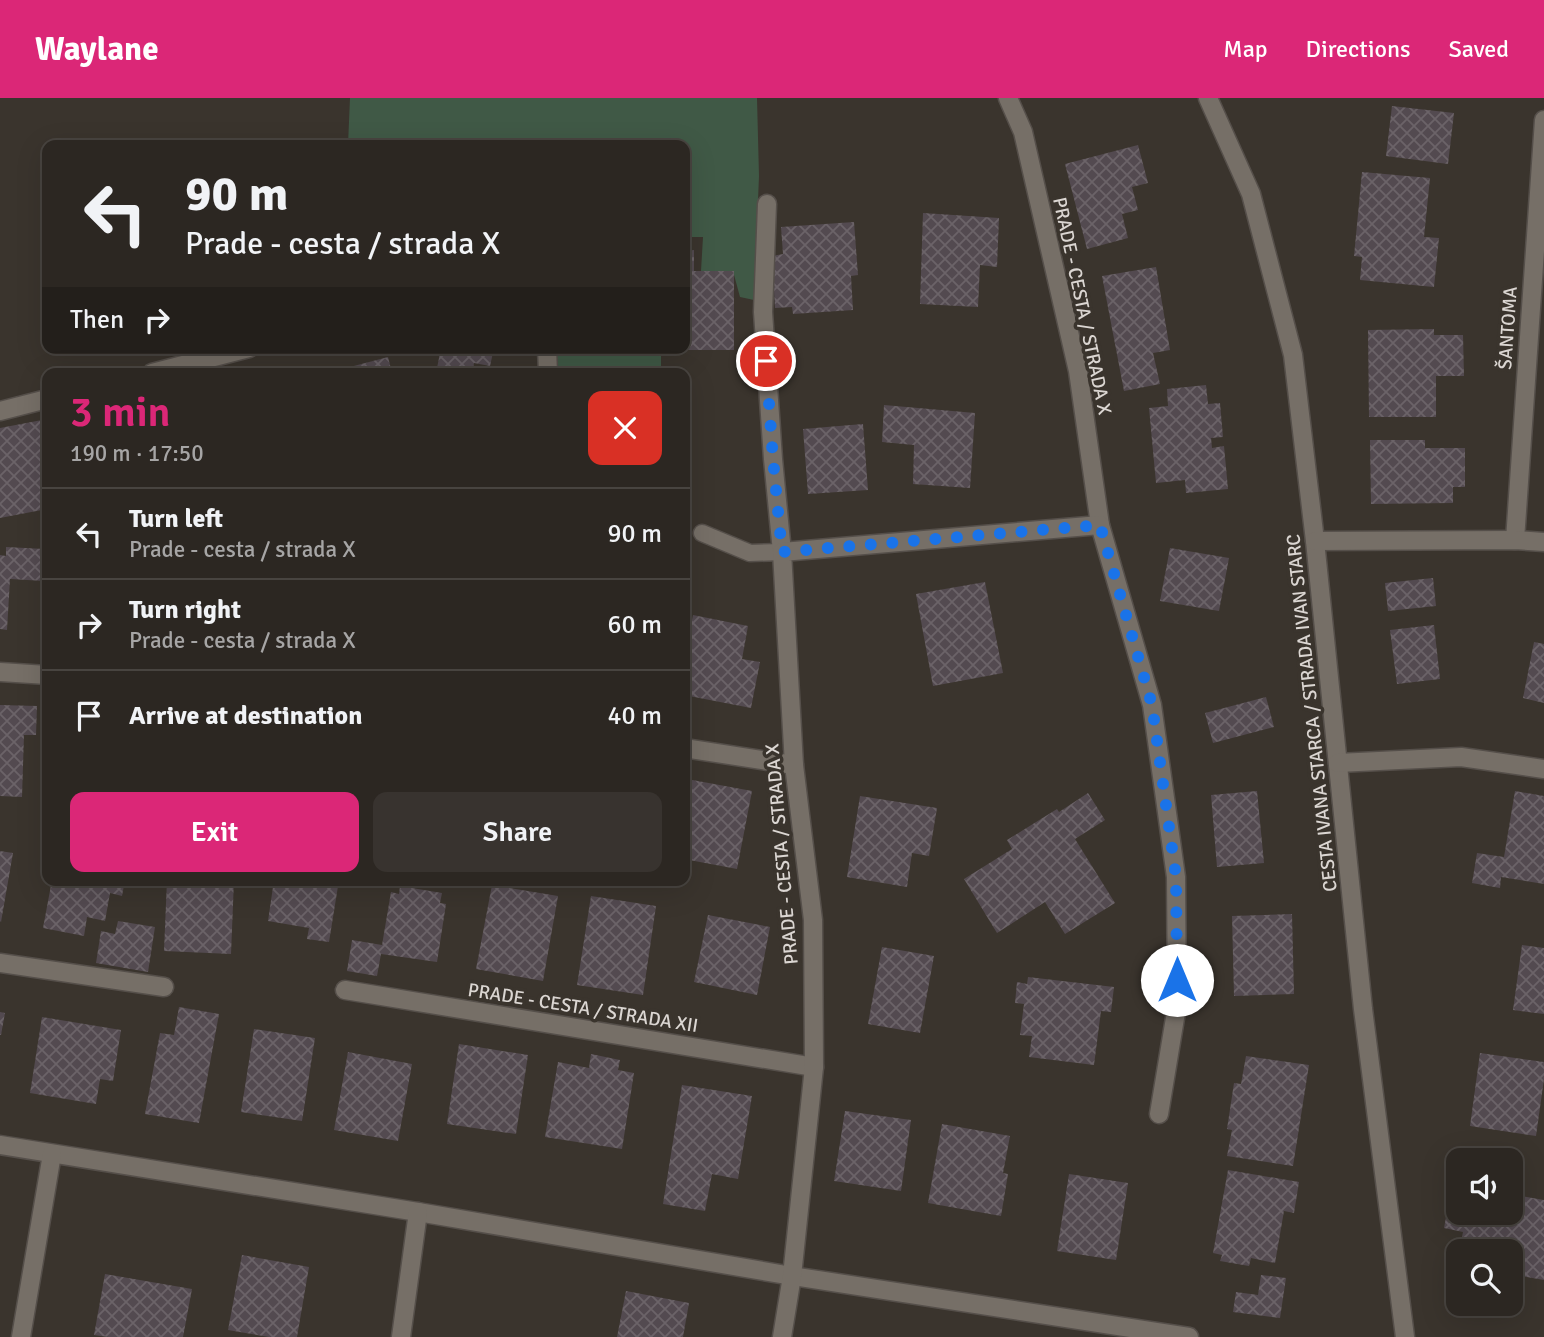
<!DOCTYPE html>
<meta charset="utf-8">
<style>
body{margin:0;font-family:Signika,sans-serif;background:#38332f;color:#f1f3f6;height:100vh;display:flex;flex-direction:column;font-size:26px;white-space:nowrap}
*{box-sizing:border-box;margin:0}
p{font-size:23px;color:#a6a5a5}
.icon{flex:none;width:38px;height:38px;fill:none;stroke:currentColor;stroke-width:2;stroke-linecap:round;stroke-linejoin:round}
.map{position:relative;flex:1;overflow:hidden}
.drawer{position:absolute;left:42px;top:270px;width:648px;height:518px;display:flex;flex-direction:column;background:#2c2722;border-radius:14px;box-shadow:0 7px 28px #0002,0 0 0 2px #484440}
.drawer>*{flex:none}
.guide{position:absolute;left:42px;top:42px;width:648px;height:214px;border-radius:14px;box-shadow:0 7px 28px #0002,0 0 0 2px #484440;background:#2c2722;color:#f1f3f6;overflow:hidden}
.fabs{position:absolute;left:1446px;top:1050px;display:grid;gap:14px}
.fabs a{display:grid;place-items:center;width:77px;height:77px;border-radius:14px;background:#2c2722;box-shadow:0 7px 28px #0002,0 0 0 2px #484440;font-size:35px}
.pin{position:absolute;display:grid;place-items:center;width:60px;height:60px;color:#fff;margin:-30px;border:4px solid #fff;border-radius:50%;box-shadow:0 2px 7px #0007}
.me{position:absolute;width:77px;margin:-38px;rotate:0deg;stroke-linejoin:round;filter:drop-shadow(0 0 5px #0008)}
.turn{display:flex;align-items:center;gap:24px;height:147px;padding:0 28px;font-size:32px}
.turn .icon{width:91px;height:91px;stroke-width:2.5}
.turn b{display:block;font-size:49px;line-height:60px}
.then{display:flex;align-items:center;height:66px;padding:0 28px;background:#0003;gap:14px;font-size:26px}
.round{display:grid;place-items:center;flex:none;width:74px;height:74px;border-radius:14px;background:#38332f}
.head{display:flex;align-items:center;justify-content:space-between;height:119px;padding:0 28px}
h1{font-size:42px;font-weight:600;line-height:52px;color:#db2777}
.button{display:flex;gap:14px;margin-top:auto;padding:14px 28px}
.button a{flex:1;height:80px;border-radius:14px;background:#db2777;color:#fff;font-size:28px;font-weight:600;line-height:80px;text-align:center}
.button a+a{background:#38332f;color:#f1f3f6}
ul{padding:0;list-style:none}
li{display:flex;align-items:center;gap:21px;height:91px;padding:0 28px;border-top:2px solid #484440}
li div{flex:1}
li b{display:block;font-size:26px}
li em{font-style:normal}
header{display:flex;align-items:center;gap:42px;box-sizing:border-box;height:98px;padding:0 35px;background:#db2777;color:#fff}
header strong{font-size:33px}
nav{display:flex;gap:38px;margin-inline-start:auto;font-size:24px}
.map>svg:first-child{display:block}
.grass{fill:#405946}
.building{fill:url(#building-cross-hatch)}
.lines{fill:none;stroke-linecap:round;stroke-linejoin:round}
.service-casing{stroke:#554f4a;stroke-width:19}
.minor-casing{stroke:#554f4a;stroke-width:21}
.service{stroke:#766f67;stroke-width:16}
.minor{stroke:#766f67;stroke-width:18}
.route{stroke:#1a73e8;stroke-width:12;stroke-dasharray:0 21.6}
.labels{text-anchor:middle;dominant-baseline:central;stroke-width:7;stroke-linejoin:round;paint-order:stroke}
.street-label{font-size:19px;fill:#dbd6d2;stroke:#3a342d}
</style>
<header>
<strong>Waylane</strong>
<nav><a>Map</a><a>Directions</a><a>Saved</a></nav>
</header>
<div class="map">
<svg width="1544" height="1239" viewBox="0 0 1544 1239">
<defs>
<pattern id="building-cross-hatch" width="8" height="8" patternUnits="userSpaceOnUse" patternTransform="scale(1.75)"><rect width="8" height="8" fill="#534a50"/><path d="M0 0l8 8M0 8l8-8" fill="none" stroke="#6b6368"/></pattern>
</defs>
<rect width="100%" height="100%" fill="#3a342d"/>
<g class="grass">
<polygon points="350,0 757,0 759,78 754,202 740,199 733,173 701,173 703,139 684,139 684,47 348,47"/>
<polygon points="545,250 661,250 661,275 549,275"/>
</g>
<g class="building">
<polygon points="1392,8 1454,15 1448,66 1386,58"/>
<polygon points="1138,47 1148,85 1132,89 1138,112 1122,116 1128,140 1087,151 1065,66"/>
<polygon points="1362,74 1430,80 1424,139 1439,140 1434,189 1360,182 1362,159 1354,158"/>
<polygon points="923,115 999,120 997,169 980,167 978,209 920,206"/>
<polygon points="854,124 858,177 851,178 853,212 793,216 792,209 775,210 772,158 783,156 781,129"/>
<polygon points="694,152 694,173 734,173 734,252 684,252 684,153"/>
<polygon points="1156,169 1170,252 1153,255 1160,286 1124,293 1102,178"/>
<polygon points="1434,231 1434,237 1463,237 1464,278 1436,278 1436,319 1369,319 1368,232"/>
<polygon points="441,250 494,250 490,268 474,265 472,275 436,275"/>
<polygon points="388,259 392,275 331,275 331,274"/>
<polygon points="240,269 241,275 218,275 218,274"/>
<polygon points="1206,287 1208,306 1220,305 1223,339 1211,340 1212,350 1224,348 1228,391 1186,395 1185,382 1156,385 1149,310 1168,308 1167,291"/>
<polygon points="884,307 975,315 970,390 913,386 914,347 882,344"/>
<polygon points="42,322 47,350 47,411 0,420 0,330"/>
<polygon points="863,326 868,392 808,396 803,331"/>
<polygon points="1370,342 1425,342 1425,350 1465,350 1465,389 1453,389 1453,405 1371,406"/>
<polygon points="6,449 45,451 44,483 10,481 7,532 0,531 0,457 6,458"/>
<polygon points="1170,450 1229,460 1219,513 1160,503"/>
<polygon points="1433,480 1436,508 1388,513 1385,485"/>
<polygon points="985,484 1003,575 933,588 916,496"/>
<polygon points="693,517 748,528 742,561 760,564 751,610 684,597 684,562"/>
<polygon points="1434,527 1440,581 1397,586 1390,532"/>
<polygon points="1534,544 1544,546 1544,605 1523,600"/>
<polygon points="1266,599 1274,629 1213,645 1205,615"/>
<polygon points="0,607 37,608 36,637 24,637 22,699 0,698"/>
<polygon points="687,681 752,693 737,771 684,761 684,698"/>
<polygon points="1257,693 1264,765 1217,769 1211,697"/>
<polygon points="1515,693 1544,698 1544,786 1501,779 1500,790 1472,785 1477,755 1504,759"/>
<polygon points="1088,695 1105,722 1075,741 1115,805 1065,836 1045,804 997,835 964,781 1012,751 1007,742 1057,711 1059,714"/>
<polygon points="860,698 937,710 929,758 912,755 907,789 847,779"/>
<polygon points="0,753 13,755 1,824 0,823"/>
<polygon points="52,782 125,782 122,798 110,795 105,823 87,819 84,838 43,830"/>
<polygon points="167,782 234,782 231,856 164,853"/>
<polygon points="274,782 339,782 329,844 307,841 309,830 268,823"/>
<polygon points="492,787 558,798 543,883 476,871"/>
<polygon points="400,788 442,795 440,805 446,806 437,864 381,856 377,878 347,873 352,842 382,847 391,794 399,796"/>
<polygon points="591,798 656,808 643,897 577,887"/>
<polygon points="1292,816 1294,896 1234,898 1232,818"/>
<polygon points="708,817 770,829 757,897 694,884"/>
<polygon points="118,823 155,829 148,874 96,865 101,833 115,836"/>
<polygon points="1522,847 1544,850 1544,916 1513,912"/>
<polygon points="882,849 934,858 920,935 868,926"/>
<polygon points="1028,879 1114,889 1111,914 1101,913 1094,967 1029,959 1032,938 1020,937 1024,906 1015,905 1017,884 1027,886"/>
<polygon points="179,909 219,916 199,1025 145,1016 160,935 174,937"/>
<polygon points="0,914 5,915 1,937 0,937"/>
<polygon points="42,919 121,932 113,983 100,981 96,1006 30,995"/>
<polygon points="254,931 315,940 302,1023 241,1014"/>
<polygon points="459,946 528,957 516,1036 447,1026"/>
<polygon points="348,954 412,966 398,1043 334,1032"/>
<polygon points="1480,955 1544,964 1544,981 1536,1038 1470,1028"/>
<polygon points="591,956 620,962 618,972 634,975 622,1051 545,1039 558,964 589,970"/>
<polygon points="1246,958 1309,967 1293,1068 1227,1058 1232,1032 1227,1031 1234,985 1241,986"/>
<polygon points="682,987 752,998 738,1081 712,1076 705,1113 663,1106"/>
<polygon points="845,1013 911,1022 901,1093 834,1083"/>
<polygon points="942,1026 1010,1038 1003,1075 1008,1076 1001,1118 928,1105"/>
<polygon points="1228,1072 1299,1084 1294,1115 1284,1113 1275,1165 1251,1160 1249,1168 1220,1163 1222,1157 1213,1155"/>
<polygon points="1069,1076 1128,1085 1116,1162 1057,1153"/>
<polygon points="1510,1096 1544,1102 1544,1182 1510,1176 1510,1153 1459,1153 1463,1134 1444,1130 1450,1098 1458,1099 1458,1115 1510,1115"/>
<polygon points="242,1157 309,1169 297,1239 269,1239 228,1232"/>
<polygon points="105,1176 192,1191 183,1239 108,1239 94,1237"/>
<polygon points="1261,1177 1286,1180 1280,1220 1233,1214 1236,1194 1258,1197"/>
<polygon points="626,1193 689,1205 683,1239 617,1239"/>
</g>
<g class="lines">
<defs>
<polyline id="service" points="702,435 750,455 782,454"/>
<g id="minor">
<polyline points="1008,0 1023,34 1078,273 1100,427 1152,607 1176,779 1177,908 1159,1016"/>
<polyline points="1208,0 1251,96 1293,257 1315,443 1363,911 1405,1239"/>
<polyline points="767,106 763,214 773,361 782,454"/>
<polyline points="547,250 548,275"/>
<polyline points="152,275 249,250"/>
<polyline points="0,313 47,301"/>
<polyline points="1515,442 1544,22"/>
<polyline points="1315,443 1515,442 1544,444"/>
<polyline points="0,574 47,577"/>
<polyline points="684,650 794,667"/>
<polyline points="1338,665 1461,659 1544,671"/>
<polyline points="0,865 164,889"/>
<polyline points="345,892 814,969"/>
<polyline points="0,1047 418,1114 792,1178 1189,1239"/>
<polyline points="21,1239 52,1056"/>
<polyline points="401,1239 418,1114"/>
<polyline points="782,1239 792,1178 814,969 813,822 794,667 782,454 1100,427"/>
</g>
</defs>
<use href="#service" class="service-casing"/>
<use href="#minor" class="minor-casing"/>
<use href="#service" class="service"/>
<use href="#minor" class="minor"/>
</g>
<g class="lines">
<polyline class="route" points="766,263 773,361 782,454 1100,427 1152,607 1176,779 1177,882"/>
</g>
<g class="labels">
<g class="street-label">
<text transform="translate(1082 208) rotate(78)">PRADE - CESTA / STRADA X</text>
<text transform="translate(1508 230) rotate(-86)">ŠANTOMA</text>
<text transform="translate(1312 615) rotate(-96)">CESTA IVANA STARCA / STRADA IVAN STARC</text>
<text transform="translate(782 756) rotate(-95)">PRADE - CESTA / STRADA X</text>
<text transform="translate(583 910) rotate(9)">PRADE - CESTA / STRADA XII</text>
</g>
</g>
</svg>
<div class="fabs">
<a><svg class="icon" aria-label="sound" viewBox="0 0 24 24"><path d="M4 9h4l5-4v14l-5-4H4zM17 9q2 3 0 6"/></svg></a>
<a><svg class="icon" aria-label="search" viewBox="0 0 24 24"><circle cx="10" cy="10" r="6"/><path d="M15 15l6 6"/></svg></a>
</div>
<div class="pin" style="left:766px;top:263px;background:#d93025"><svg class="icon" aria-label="arrive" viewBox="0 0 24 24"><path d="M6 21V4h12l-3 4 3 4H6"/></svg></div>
<svg class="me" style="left:1177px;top:882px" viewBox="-20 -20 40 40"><circle r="19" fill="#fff"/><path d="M0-13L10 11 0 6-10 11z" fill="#1a73e8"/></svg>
<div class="guide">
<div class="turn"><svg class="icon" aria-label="left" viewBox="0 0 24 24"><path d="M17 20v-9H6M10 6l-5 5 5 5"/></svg><div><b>90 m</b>Prade - cesta / strada X</div></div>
<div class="then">Then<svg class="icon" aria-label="right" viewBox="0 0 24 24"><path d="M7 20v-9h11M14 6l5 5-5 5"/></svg></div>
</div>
<section class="drawer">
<div class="head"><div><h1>3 min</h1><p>190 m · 17:50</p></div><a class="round" style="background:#d93025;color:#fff"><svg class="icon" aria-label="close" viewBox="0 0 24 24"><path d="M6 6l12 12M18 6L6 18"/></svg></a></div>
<ul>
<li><svg class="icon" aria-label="left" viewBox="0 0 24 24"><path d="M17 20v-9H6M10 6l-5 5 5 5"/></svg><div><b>Turn left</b><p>Prade - cesta / strada X</p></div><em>90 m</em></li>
<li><svg class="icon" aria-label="right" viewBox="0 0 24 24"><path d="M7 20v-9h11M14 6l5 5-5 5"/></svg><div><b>Turn right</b><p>Prade - cesta / strada X</p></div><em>60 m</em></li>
<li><svg class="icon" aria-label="arrive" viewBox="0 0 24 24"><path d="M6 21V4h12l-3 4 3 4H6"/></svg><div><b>Arrive at destination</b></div><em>40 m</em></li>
</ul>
<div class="button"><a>Exit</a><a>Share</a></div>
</section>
</div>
